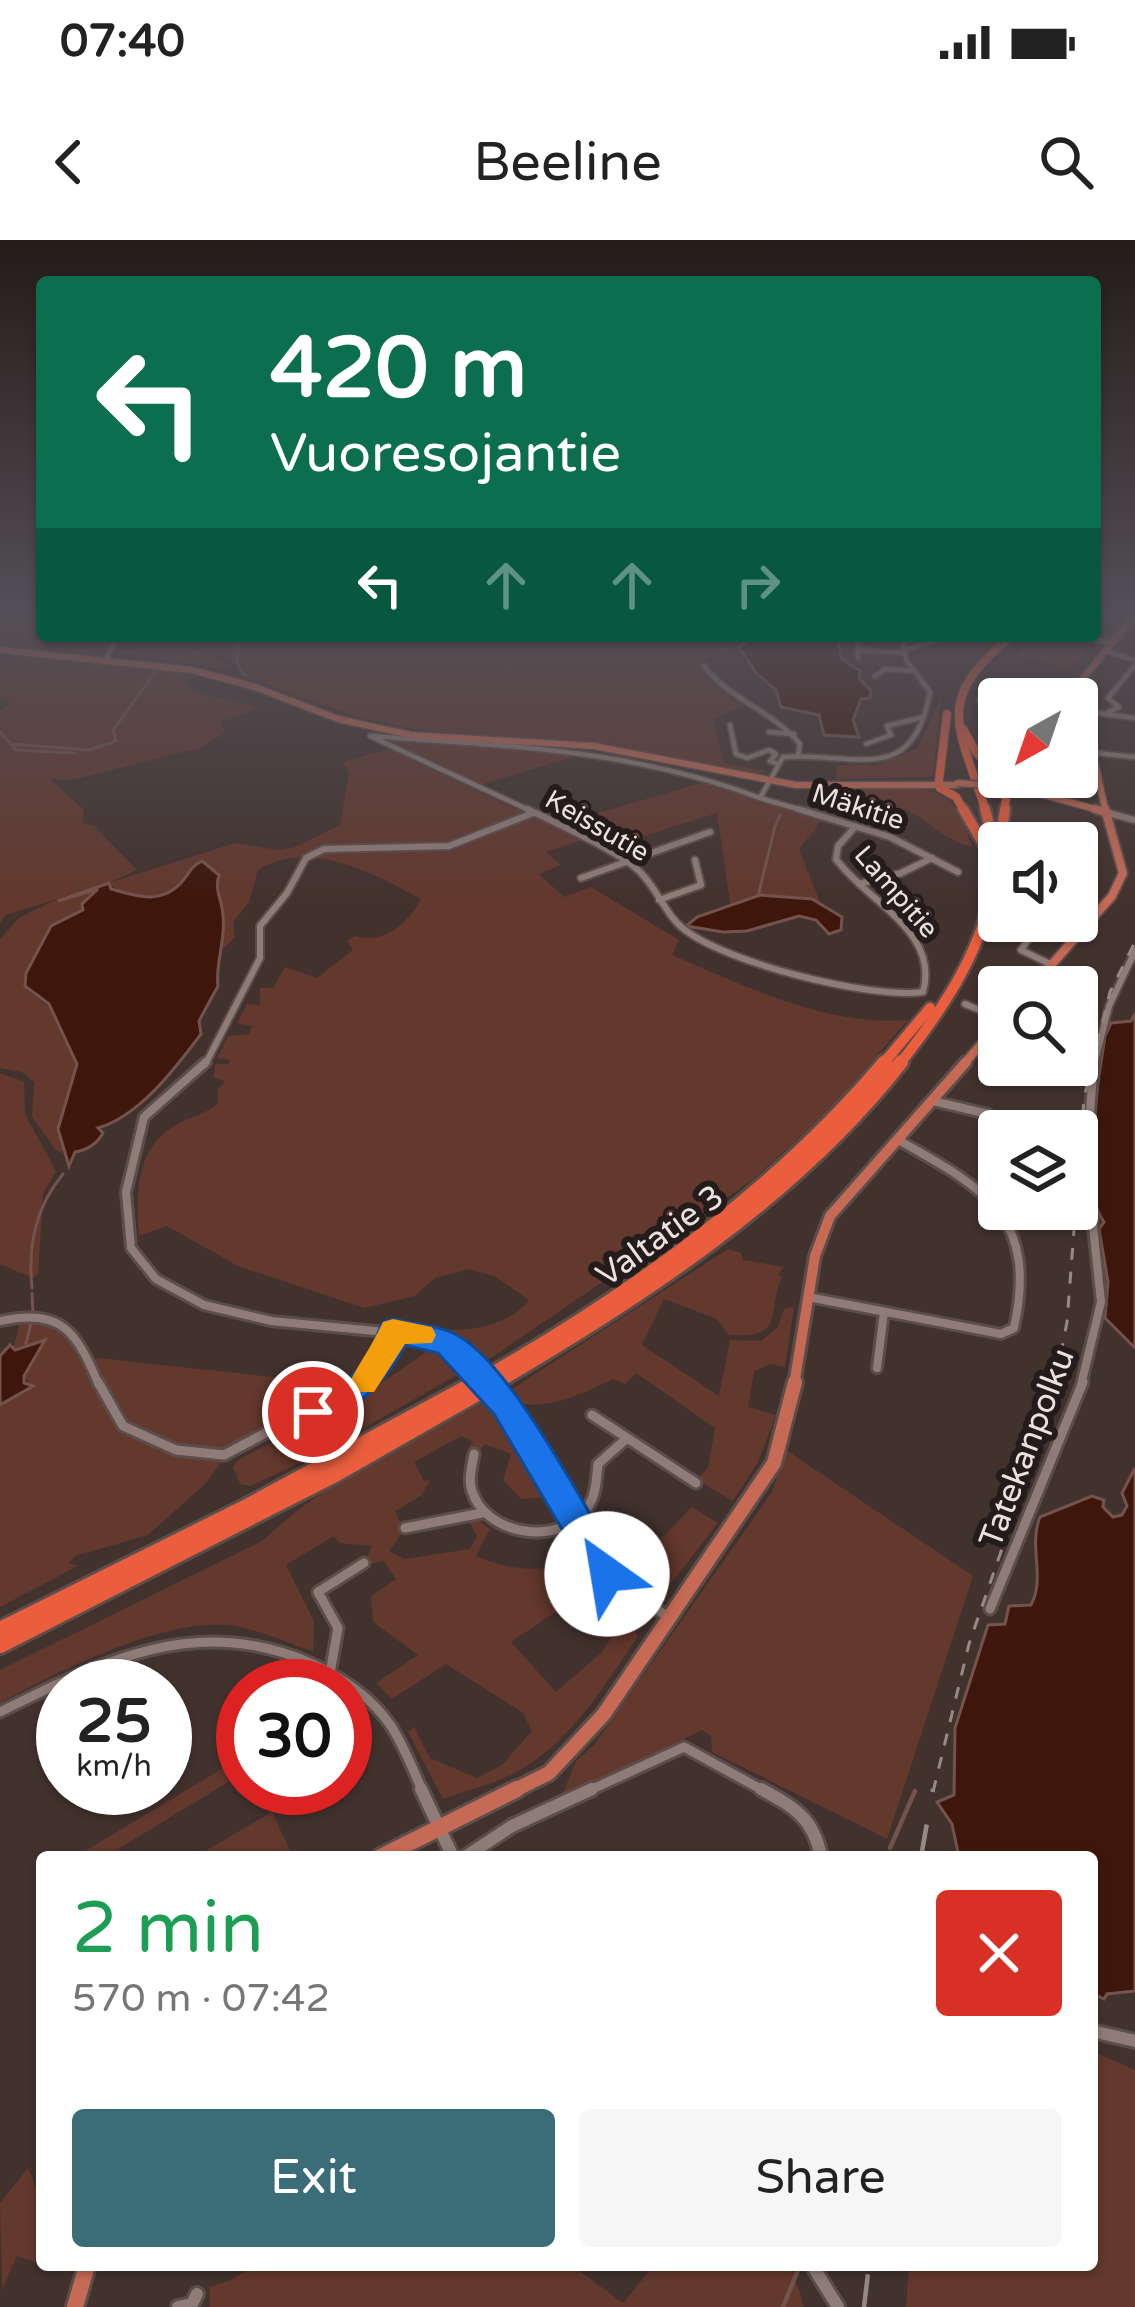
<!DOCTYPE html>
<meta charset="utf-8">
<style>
body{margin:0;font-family:"Varela Round",sans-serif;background:#f6f6f6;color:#222;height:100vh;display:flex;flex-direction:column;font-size:45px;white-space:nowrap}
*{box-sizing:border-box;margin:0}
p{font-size:39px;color:#767676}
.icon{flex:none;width:66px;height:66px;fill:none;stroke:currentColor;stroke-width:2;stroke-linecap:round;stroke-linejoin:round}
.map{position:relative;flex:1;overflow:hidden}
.drawer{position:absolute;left:36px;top:1611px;width:1062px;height:420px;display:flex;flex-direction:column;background:#fff;border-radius:12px;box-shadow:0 3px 9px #0004}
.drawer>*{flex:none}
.hud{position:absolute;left:36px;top:36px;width:1065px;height:366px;border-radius:12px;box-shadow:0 3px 9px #0004;background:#0b6e4f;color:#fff;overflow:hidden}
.needle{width:78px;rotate:220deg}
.tools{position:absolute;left:978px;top:438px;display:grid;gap:24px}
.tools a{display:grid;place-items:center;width:120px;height:120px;border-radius:12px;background:#fff;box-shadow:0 3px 9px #0004;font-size:60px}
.speed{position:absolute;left:36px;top:1419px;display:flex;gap:24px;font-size:60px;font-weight:700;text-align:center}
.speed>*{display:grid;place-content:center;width:156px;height:156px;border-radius:50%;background:#fff;box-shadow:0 3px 9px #0004;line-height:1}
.speed small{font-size:30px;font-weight:400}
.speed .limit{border:18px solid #d22;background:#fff;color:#111}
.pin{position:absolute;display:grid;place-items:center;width:102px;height:102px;color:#fff;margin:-51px;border:6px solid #fff;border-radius:50%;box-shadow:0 3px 12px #0007}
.me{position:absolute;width:132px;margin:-66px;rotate:328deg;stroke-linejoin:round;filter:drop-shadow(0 0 9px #0008)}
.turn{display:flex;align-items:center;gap:42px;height:252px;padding:0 36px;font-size:54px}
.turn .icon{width:156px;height:156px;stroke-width:2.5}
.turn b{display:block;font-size:84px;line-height:102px}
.lanes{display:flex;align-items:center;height:114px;padding:0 36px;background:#0003;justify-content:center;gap:60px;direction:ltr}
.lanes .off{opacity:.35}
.round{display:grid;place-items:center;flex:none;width:126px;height:126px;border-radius:12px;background:#f6f6f6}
.head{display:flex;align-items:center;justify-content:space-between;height:204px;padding:0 36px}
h1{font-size:72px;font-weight:600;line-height:90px;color:#1e9e55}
.action{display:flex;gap:24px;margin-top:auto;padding:24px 36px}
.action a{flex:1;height:138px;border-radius:12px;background:#3a6d78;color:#fff;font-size:48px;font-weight:600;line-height:138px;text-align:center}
.action a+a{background:#f6f6f6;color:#222}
.status{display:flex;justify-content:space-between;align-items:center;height:84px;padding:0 60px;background:#fff;direction:ltr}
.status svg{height:33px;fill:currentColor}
header{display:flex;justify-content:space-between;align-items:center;height:156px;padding:0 36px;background:#fff;font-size:54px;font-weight:600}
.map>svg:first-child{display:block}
.green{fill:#63382d}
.water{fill:#3f160c;stroke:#73534b;stroke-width:3}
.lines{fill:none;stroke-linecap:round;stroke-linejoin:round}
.stream-far1{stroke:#73534b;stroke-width:3}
.stream{stroke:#73534b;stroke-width:4.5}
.minor-far4-casing{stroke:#5b4e4a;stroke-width:8}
.minor-far3-casing{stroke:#5b4e4a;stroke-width:10}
.minor-far2-casing{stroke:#5b4e4a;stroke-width:14}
.minor-far1-casing{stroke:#5b4e4a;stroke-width:15}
.minor-casing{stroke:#5b4e4a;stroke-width:18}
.major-far4-casing{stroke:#5b4e4a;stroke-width:9}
.major-far3-casing{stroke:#5b4e4a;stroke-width:12}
.major-far2-casing{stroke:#5b4e4a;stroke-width:16}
.major-far1-casing{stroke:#5b4e4a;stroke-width:20}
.major-casing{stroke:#5b4e4a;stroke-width:22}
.highway-far3-casing{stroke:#5b4e4a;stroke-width:10}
.highway-far2-casing{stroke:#5b4e4a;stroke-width:15}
.highway-far1-casing{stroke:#5b4e4a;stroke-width:20}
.highway-casing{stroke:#5b4e4a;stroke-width:22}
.minor-far4{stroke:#8f7c78;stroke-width:4.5}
.minor-far3{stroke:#8f7c78;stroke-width:6}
.minor-far2{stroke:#8f7c78;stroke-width:8}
.minor-far1{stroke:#8f7c78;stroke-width:9}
.minor{stroke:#8f7c78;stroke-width:12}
.major-far4{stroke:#c66a55;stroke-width:6}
.major-far3{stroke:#c66a55;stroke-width:8}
.major-far2{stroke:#c66a55;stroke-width:10}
.major-far1{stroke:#c66a55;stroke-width:14}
.major{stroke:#c66a55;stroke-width:16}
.highway-far3{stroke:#ea5e3e;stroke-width:8}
.highway-far2{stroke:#ea5e3e;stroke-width:10}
.highway-far1{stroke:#ea5e3e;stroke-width:14}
.highway{stroke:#ea5e3e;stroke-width:16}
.rail-far1{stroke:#978a86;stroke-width:3;stroke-dasharray:12 12;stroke-linecap:butt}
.rail{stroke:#978a86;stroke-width:4.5;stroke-dasharray:33 33;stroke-linecap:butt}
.minor-bridge-far1-casing{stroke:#5b4e4a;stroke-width:14;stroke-linecap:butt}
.minor-bridge-casing{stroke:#5b4e4a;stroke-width:15;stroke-linecap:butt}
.major-bridge-casing{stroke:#5b4e4a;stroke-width:9;stroke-linecap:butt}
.minor-bridge-far1{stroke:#8f7c78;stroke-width:8}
.minor-bridge{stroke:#8f7c78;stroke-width:9}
.major-bridge{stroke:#c66a55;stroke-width:6}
.route{fill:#1a73e8;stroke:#114b97;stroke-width:3}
.slow{fill:#f59e0b}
.labels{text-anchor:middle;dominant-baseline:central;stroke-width:12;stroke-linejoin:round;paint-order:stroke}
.far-street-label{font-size:27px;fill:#ebe1de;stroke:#231c1a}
.street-label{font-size:33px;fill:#ebe1de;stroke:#231c1a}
</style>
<div class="status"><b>07:40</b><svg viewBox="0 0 49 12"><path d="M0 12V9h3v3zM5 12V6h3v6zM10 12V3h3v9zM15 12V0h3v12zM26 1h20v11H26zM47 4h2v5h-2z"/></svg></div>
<header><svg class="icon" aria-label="back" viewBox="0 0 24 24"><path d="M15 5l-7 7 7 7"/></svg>Beeline<svg class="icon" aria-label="search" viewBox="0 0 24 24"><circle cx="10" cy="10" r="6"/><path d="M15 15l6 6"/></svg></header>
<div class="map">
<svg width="1135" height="2067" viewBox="0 0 1135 2067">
<rect width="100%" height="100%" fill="#42322e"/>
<g class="green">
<polygon points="0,372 42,372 42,396 112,399 108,409 95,414 0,405"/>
<polygon points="195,396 756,396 741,408 707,418 702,423 704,432 744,465 713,479 724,523 768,531 756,536 605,503 417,490 360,478 235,433 246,425 176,400"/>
<polygon points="1047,396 1095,401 1070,429 1015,415 1025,405 1036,408"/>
<polygon points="145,399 196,409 235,428 219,429 115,412 126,405 123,410 131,412"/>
<path d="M26 415 199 434 184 441C212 466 232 453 258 469L220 482 225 492 203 507 71 540 50 539 84 570 83 583 94 586 137 630 109 643 235 603 278 610 295 607 340 585 349 532 343 522 388 509 582 600 546 612 561 625 539 634 564 657 591 647 679 700 672 715C745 746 828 787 908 780L828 872 751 941 479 1126 463 1109 429 1093 433 1089C464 1093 509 1087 529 1060L494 1036 469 1029 435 1038 415 1056 364 1068 238 1026 167 986 139 996C136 953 135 908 176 885 191 876 200 877 218 864V850L225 841 214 838 215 824H228L230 820 217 818 228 796 249 794 252 786 237 783 247 764 260 765V748H273L285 727 317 738 353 710 347 701 355 696C386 704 408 683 421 659 373 633 309 598 258 630L249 662 233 682 235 697 222 710 224 677 216 650 219 635 203 622C188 627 187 639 175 649 156 663 125 657 110 644L81 666 83 670 51 686 24 737 27 750 53 770 77 824 62 913 56 910 32 877 34 842 22 832 0 828V699L19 678 57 659 6 675 0 683V471L11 463 0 458V427Z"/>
<polygon points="941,457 933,537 836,539 837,525 878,525 918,508"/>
<polygon points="379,498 583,514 480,545"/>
<polygon points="704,542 821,581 799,609 819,660 760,655 731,669 717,573 622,603 587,581 568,588 561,584"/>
<path d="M837 550C870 549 925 538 952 563 963 573 967 593 972 607 951 602 938 591 922 579 899 562 864 560 837 559Z"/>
<polygon points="0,833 24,842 25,874 56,931 43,954 38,1034 33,1038 0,1024"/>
<path d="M728 1009 741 1013 743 1020 784 1027 778 1034 782 1037C766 1072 787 1099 729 1095L717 1079 664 1059 642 1105 719 1156 730 1100 761 1101 778 1087 784 1069 794 1067 785 1127 770 1124 754 1131 748 1167 776 1175 758 1222 733 1261 697 1240 708 1228 715 1188 636 1133 625 1144 613 1139C584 1153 533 1179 503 1155Z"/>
<path d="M22 1076C110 1101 71 1131 117 1183 145 1215 191 1203 222 1221L205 1244 148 1295 75 1316 69 1323 78 1326 0 1367V1165L32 1148 24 1136 45 1100 13 1109Z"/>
<polygon points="432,1108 455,1115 464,1131 313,1217 250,1246 240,1244 233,1228 237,1221 386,1140"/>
<polygon points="97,1118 348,1145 224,1212 188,1210 146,1197 116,1176 92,1122"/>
<path d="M493 1157 553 1257 521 1259 503 1240 511 1214 485 1204 478 1213 468 1209 473 1201 461 1196 414 1222 424 1241 430 1240 422 1255 395 1271 404 1290 389 1311 405 1319 470 1309 477 1296 468 1280 480 1281 490 1289 476 1316C516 1333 548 1333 588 1316L594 1329 565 1349 566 1365 511 1402 556 1452 601 1413 624 1378 638 1396C605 1444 574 1498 522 1529 498 1543 468 1550 443 1559L408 1492 414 1487 430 1518 477 1538 502 1525 532 1491 523 1473 446 1424 392 1459 376 1443 418 1415 373 1382 371 1356 396 1339 383 1321 369 1324 366 1319 372 1306 339 1303 334 1296 286 1325 314 1381 313 1411C290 1404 266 1393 241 1387 172 1372 61 1431 0 1463V1430L264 1300C326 1238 417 1200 493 1157Z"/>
<polygon points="786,1210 973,1336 887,1599 712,1512 711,1496 702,1490 561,1558 576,1521 594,1505 772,1252"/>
<polygon points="692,1267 718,1283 657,1361 610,1333 651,1309"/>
<polygon points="243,1516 243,1533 105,1617 75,1617"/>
<polygon points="272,1572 293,1617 195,1617"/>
<polygon points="1092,1811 1135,1830 1135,2067 906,2067 909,2025 1092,2025"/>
<path d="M28 1928C42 1958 49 1990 35 2022L17 2016 2 2050 0 1963Z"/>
<polygon points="254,2025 571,2025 623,2063 654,2025 791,2025 804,2067 210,2067 209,2047 231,2040"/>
</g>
<g class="water">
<polygon points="756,396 837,396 842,419 860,431 859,438 871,451 870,458 861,459 853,480 859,497 824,495 819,475 781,467 776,450 756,433 739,407"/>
<path d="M202 621 219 635C214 651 222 659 223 675 226 700 215 723 218 746L199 781 201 794C177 826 140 876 98 888L103 893C97 904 87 910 75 912L69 926 58 889 77 824 49 764 25 746 26 733 51 686 83 670 82 664 98 649 58 661 109 643 111 649C136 656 160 665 181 643 190 633 190 627 202 621Z"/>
<polygon points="760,655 812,659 842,677 841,690 829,694 816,680 799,676 747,691 723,692 686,686 697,677"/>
<path d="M1135 774V1108L1105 1078 1108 1042 1099 989 1104 982C1077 946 1099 841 1105 796L1111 783 1131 781Z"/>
<polygon points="45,1100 24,1136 24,1143 33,1146 0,1165 0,1116 10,1105 15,1110"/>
<path d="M1135 1228V1751L1107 1754 1104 1759 1092 1753V1617H959L952 1584 937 1562 954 1555 955 1488 988 1385 1005 1384 1009 1366 1031 1365C1046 1337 1028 1307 1040 1277L1092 1256 1104 1260 1103 1267 1113 1277 1122 1275 1127 1266 1122 1253Z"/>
</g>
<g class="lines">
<g class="stream-far1">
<polyline points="0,376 42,373"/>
<polyline points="7,386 23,388"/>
<polyline points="0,391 13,376"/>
<polyline points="239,396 237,423 244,435"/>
<polyline points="0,492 16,510 75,513"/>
<polyline points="11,504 89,510 116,501 113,490 156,431 153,429"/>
<polyline points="774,589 780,575"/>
<polyline points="758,656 774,591"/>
<path d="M32 1048C28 1005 35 968 63 934"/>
<polyline points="32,1053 33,1073"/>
<polyline points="26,1103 32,1079"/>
</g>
<g class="stream">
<polyline points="890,1608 915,1551"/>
<polyline points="783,2067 800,2025"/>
</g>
<defs>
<g id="minor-far4">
<polyline points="132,396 156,396"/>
<polyline points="858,396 858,417"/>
<polyline points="1080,396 1112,404"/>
<polyline points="857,410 904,413"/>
<polyline points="904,410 951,396"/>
<polyline points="1105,411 1135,420"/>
<polyline points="106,419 117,396"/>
<path d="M704 426C730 460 773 471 800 504L798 515"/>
<polyline points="875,436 885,429 915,431"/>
<polyline points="990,445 1041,459"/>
<polyline points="979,460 999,470"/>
<polyline points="1077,470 1135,478"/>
<polyline points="1109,472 1119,467 1108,458 1135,425"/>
<polyline points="730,485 736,514 747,518 769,510 776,514 770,521 778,524"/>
<polyline points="769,492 794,494"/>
<polyline points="370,496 533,572"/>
<path d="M371 496C506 506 631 509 760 558"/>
<polyline points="866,504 891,495 887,486 924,477"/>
<polyline points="1087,512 1135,517"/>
<path d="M808 572 760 558 783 517C856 512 913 548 930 452L906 420 903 396"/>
</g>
<g id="minor-far3">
<path d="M527 569C554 582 620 612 640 632 657 648 666 676 685 690 728 723 869 759 923 752 940 691 867 662 836 619L838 606 855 587"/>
<polyline points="798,569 890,597 958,632"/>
<polyline points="1108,573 1135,580"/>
<polyline points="581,638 710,592"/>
<polyline points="859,644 901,633 932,618"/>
<polyline points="659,660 701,645 695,620"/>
<polyline points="1041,681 1021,710 1052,725"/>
<polyline points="965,764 999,778"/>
<polyline points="205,825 260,718 260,686 287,653 306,618 324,609 449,606 533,573"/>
<polyline points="1094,825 1109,766 1135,711"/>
</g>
<g id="minor-far2">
<polyline points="206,822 144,877 126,952 131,1008 156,1039 204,1065 271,1081 427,1096 457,1110 473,1127"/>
<polyline points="933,861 988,874"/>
<polyline points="987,952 999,943"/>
<path d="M808 1057 1001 1094 1014 1088C1038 977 986 949 898 900"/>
<path d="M0 1081C62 1068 76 1091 99 1145"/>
<polyline points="877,1128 884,1072"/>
<polyline points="360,1145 390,1107 393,1091"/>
<polyline points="1081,1145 1101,1062 1086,921 1094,822"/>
</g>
<g id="minor-far1">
<polyline points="98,1142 123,1186 176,1210 224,1215 362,1142"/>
<polyline points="500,1160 607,1334 668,1377"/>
<polyline points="592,1175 696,1243"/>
<path d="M474 1214C472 1226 468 1240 472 1251 485 1293 550 1305 581 1276 596 1261 596 1244 598 1224L627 1198"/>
<polyline points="405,1288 482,1273"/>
<polyline points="990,1369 1083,1142"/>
<polyline points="330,1433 338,1388 318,1352 364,1323"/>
<path d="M0 1472C104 1420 199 1373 313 1424 342 1437 373 1459 391 1486 404 1506 413 1530 423 1552"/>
<polyline points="586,1552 684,1507 766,1552"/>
</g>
<g id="minor">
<polyline points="421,1549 453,1617"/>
<path d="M761 1549C794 1567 814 1578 821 1617"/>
<polyline points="465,1617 512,1586 592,1549"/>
<polyline points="1092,1791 1135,1801"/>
<polyline points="812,2025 838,2067"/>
<polyline points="178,2067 192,2064 197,2054"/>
</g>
<g id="major-far4">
<polyline points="0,410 192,430 255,447 338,479 411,495 594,506 796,545 958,545"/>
<polyline points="1074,459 1079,443 1135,376"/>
<path d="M1077 471C1094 501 1097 538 1106 572"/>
<polyline points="987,545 1007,545 1106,572"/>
</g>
<g id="major-far3">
<polyline points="1095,569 1108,573"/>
<polyline points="1032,747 1112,656 1123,633 1105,569"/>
<polyline points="963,825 999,784"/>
</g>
<polyline id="major-far2" points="794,1145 815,1016 830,976 966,822"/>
<polyline id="major-far1" points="511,1552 549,1533 604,1474 774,1223 795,1142"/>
<g id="major">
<polyline points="381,1617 517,1549"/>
<polyline points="75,2067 87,2025"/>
</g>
<g id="highway-far3">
<polyline points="963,489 976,512 1007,545"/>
<polyline points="939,540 947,474"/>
<polyline points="940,548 956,557 965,572"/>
<path d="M986 572C960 487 931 461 1012 396"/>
<polyline points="1004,572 1007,552"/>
</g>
<g id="highway-far2">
<polyline points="963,569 986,608"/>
<polyline points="1000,603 1005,569"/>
<polyline points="882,825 930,768"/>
<path d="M899 825C957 751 1014 667 985 569"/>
</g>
<g id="highway-far1">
<path d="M473 1145C624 1060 773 955 885 822"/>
<path d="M491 1145C637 1060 796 957 901 822"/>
</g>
<g id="highway">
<polyline points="0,1390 245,1268 478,1142"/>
<polyline points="0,1405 335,1234 496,1142"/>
</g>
</defs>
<use href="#minor-far4" class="minor-far4-casing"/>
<use href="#minor-far3" class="minor-far3-casing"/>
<use href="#minor-far2" class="minor-far2-casing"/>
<use href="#minor-far1" class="minor-far1-casing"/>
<use href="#minor" class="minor-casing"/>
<use href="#major-far4" class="major-far4-casing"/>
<use href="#major-far3" class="major-far3-casing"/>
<use href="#major-far2" class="major-far2-casing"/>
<use href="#major-far1" class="major-far1-casing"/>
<use href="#major" class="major-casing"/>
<use href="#highway-far3" class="highway-far3-casing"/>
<use href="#highway-far2" class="highway-far2-casing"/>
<use href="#highway-far1" class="highway-far1-casing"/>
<use href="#highway" class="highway-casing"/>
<use href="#minor-far4" class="minor-far4"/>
<use href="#minor-far3" class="minor-far3"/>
<use href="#minor-far2" class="minor-far2"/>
<use href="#minor-far1" class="minor-far1"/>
<use href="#minor" class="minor"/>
<use href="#major-far4" class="major-far4"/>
<use href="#major-far3" class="major-far3"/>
<use href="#major-far2" class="major-far2"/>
<use href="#major-far1" class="major-far1"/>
<use href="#major" class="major"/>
<use href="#highway-far3" class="highway-far3"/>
<use href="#highway-far2" class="highway-far2"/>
<use href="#highway-far1" class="highway-far1"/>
<use href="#highway" class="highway"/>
<polyline class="rail-far1" points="933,1552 969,1404 1050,1170 1067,1082 1084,858 1110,752 1135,702"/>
<g class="rail">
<polyline points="921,1617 933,1549"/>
<polyline points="864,2067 869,2025"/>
</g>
<defs>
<polyline id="minor-bridge-far1" points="473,1127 488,1145"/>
<polyline id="minor-bridge" points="486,1142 500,1160"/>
<polyline id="major-bridge" points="957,543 987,545"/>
</defs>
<use href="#minor-bridge-far1" class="minor-bridge-far1-casing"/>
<use href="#minor-bridge" class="minor-bridge-casing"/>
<use href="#major-bridge" class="major-bridge-casing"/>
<use href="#minor-bridge-far1" class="minor-bridge-far1"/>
<use href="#minor-bridge" class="minor-bridge"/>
<use href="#major-bridge" class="major-bridge"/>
</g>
<linearGradient id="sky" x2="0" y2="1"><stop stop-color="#241c19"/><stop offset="0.56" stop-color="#544f57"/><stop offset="1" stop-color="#544f57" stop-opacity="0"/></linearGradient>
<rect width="1135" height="661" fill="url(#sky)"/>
<path class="route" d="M393 1079C413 1084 439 1085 457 1095 512 1125 584 1267 619 1323L624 1334 619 1345 607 1350 595 1345 494 1174 438 1113 405 1105C392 1135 338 1193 303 1181L298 1172C309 1151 338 1149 354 1134 370 1119 374 1100 383 1082Z"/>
<path class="slow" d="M393 1079 432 1087 436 1095 432 1103 405 1104 374 1152H354L349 1143C360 1122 373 1104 383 1082Z"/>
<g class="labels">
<g class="far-street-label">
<text transform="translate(858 567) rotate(18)">Mäkitie</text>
<text transform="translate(597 586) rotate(30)">Keissutie</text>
<text transform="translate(896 652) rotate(49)">Lampitie</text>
</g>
<g class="street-label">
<text transform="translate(660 996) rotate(-36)">Valtatie 3</text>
<text transform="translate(1027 1208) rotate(-69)">Tatekanpolku</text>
</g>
</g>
</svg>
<div class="tools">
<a><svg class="needle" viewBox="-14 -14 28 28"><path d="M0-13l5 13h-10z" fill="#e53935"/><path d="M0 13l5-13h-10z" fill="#767676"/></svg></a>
<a><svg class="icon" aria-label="sound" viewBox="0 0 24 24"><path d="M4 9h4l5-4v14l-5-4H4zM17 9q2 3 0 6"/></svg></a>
<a><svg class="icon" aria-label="search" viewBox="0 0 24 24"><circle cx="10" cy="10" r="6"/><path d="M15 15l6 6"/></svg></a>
<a><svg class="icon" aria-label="layers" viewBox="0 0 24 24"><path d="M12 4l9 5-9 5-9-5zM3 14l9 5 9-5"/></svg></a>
</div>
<div class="speed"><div>25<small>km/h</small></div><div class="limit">30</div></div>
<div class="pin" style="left:313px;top:1172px;background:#d93025"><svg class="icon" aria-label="arrive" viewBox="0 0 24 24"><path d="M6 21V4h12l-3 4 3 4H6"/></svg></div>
<svg class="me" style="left:607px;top:1334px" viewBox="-20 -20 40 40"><circle r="19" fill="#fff"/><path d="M0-13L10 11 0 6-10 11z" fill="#1a73e8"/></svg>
<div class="hud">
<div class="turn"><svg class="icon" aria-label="left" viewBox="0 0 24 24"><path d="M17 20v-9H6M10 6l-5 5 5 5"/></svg><div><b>420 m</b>Vuoresojantie</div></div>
<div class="lanes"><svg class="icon" aria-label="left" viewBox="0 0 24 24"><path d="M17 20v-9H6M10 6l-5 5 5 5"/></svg><svg class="icon off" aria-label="ahead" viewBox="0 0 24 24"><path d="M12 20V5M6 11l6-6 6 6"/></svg><svg class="icon off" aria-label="ahead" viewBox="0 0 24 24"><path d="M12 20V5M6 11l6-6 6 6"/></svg><svg class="icon off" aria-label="right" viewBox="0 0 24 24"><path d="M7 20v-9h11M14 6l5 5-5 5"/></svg></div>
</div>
<section class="drawer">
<div class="head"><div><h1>2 min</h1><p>570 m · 07:42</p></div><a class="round" style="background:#d93025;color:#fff"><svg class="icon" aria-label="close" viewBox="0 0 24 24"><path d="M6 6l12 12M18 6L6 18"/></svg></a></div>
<div class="action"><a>Exit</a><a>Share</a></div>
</section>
</div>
